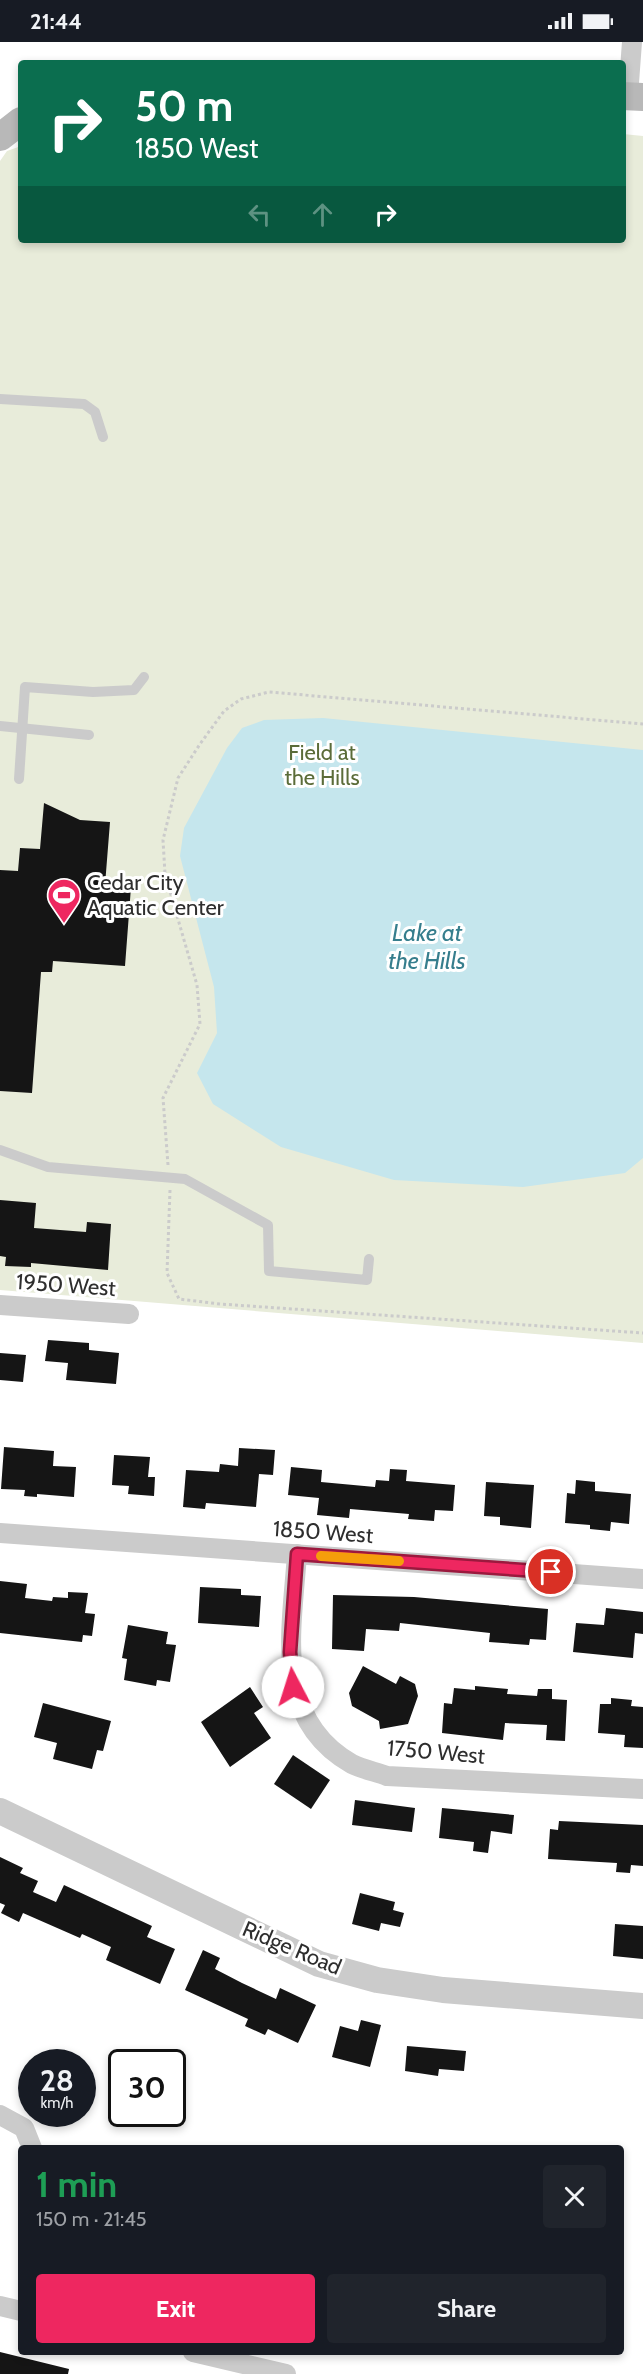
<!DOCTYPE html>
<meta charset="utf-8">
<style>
body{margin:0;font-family:Cabin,sans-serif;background:#20242c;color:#f1f3f6;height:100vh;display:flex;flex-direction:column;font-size:22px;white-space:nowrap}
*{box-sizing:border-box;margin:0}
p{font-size:20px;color:#9ea1a6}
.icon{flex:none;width:33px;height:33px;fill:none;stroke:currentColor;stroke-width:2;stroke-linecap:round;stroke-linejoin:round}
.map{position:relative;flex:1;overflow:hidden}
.details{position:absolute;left:18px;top:2103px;width:606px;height:210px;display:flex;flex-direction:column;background:#171b24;border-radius:6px;box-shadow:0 3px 9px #0003}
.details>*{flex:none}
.guide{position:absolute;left:18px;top:18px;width:608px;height:183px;border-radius:6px;box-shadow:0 3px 9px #0003;background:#0b6e4f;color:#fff;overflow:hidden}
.speed{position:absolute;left:18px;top:2007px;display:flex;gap:12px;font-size:30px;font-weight:700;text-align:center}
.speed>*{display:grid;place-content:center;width:78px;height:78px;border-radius:50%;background:#171b24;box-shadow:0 3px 9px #0003;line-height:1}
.speed small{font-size:15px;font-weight:400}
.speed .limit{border:3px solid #111;border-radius:9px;background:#fff;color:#111}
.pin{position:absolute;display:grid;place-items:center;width:51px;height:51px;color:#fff;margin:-26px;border:3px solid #fff;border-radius:50%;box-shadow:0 2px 6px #0007}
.me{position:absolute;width:66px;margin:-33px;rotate:355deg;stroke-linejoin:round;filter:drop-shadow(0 0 4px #0008)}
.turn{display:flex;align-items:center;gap:21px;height:126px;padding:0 18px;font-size:27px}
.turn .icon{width:78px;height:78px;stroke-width:2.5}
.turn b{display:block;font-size:42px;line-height:51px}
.lanes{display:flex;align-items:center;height:57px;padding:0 18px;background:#0003;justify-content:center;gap:30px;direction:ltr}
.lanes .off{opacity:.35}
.round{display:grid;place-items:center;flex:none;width:63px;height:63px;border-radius:6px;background:#20242c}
.overview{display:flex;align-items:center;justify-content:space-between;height:102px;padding:0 18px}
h1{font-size:36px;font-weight:800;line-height:45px;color:#1e9e55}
.primary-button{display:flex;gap:12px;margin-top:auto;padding:12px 18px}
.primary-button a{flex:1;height:69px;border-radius:6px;background:#ee2760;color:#fff;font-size:24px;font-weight:800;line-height:69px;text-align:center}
.primary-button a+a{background:#20242c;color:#f1f3f6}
.status{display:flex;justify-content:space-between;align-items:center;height:42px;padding:0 30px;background:#171b24;direction:ltr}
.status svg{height:16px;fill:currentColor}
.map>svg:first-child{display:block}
.green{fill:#e8ecda}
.water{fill:#c5e6ed}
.building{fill:#151515}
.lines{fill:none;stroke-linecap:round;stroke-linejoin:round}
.path{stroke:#cbcbcb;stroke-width:3;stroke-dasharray:3 3;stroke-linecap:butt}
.service{stroke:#cbcbcb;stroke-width:10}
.minor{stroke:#cbcbcb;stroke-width:20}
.tertiary{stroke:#cbcbcb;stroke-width:26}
.secondary{stroke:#b8b8b8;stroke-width:28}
.route-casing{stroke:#9b193e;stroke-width:15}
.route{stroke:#ee2760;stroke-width:10}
.slow{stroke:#f59e0b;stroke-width:10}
.labels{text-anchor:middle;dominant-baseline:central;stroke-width:6;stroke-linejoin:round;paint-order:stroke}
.park-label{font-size:22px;fill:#5b6c39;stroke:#fff}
.poi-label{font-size:22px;fill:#2e2e2e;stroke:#fff;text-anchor:start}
.street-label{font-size:22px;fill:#2e2e2e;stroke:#fff}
.water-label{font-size:24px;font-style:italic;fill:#367e8d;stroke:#fff}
</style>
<div class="status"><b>21:44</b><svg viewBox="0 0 49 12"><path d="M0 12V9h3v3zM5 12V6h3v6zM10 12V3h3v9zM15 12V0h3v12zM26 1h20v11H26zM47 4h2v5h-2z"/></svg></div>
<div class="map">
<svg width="643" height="2332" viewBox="0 0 643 2332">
<rect width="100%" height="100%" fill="#fff"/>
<polygon class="green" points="623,92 643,94 643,1301 0,1248 0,119 7,109 21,104 21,198 622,198"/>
<polygon class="water" points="323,676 643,708 643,1116 625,1131 523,1145 394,1138 281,1105 213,1062 197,1031 217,991 214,945 180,814 184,786 227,706 242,686 264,678"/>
<g class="building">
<polygon points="44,761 80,778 110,780 105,843 131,845 125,924 53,919 52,930 41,930 32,1051 0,1049 0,828 18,829 20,806 40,807"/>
<polygon points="0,1158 36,1161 34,1186 86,1190 87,1180 111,1182 108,1228 31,1221 31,1225 5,1224 6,1215 0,1214"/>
<polygon points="48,1298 89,1301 89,1308 119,1311 116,1342 66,1338 68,1321 45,1319"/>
<polygon points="0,1311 26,1313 23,1340 0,1338"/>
<polygon points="4,1405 54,1409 53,1424 76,1425 74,1455 37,1452 37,1455 24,1454 25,1448 1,1447"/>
<polygon points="239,1406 275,1408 273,1433 259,1432 256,1465 206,1461 205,1467 183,1465 186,1428 219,1430 220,1422 238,1424"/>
<polygon points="114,1413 150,1415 148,1435 155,1435 154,1454 128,1452 129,1444 112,1443"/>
<polygon points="291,1425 322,1428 321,1440 375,1445 376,1438 389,1439 390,1427 407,1428 406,1439 455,1443 453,1469 435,1468 434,1479 408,1477 409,1472 350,1467 349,1476 317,1473 319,1456 288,1453"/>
<polygon points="576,1438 595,1440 595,1449 631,1452 629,1482 611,1480 610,1489 590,1487 590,1483 565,1481 567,1451 575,1452"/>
<polygon points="486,1440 534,1443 531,1486 500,1483 500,1475 484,1474"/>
<polygon points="0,1539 27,1542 25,1556 52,1559 53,1555 68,1556 68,1550 88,1551 85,1571 95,1572 92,1594 83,1593 82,1600 0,1591"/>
<polygon points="200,1545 241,1547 241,1553 261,1554 259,1585 198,1581"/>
<polygon points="333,1553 414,1555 548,1567 546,1598 530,1597 529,1603 489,1600 490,1591 400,1581 399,1589 366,1587 364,1609 332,1607"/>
<polygon points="606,1566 643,1570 643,1592 635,1591 633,1616 573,1610 576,1581 604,1583"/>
<polygon points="128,1583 168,1590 166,1602 176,1603 170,1640 157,1638 156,1644 124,1638 127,1617 122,1616"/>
<polygon points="363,1624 396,1642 400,1634 415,1642 418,1654 408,1682 380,1687 379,1679 352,1664 349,1651"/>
<polygon points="475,1644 508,1647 507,1652 537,1654 538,1647 552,1647 552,1657 567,1658 565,1699 546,1698 547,1683 505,1681 503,1698 442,1691 444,1661 452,1662 454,1646 475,1648"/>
<polygon points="250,1645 263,1665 254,1671 271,1696 230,1725 201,1680"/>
<polygon points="611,1656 632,1658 631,1664 643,1665 643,1706 624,1705 625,1693 598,1691 600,1662 611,1662"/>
<polygon points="43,1661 111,1679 103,1709 97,1708 92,1727 53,1717 57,1701 34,1695"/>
<polygon points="293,1713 330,1738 311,1767 274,1742"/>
<polygon points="355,1758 415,1766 412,1790 352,1783"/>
<polygon points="442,1766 514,1773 512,1792 491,1789 488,1811 473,1809 474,1800 439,1796"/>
<polygon points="559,1779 643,1783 643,1824 631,1823 630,1831 616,1830 617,1821 548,1817 550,1787 558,1788"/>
<polygon points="0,1815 23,1826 20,1831 38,1839 33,1850 56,1860 64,1843 152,1884 147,1895 175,1907 160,1942 106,1918 111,1905 82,1892 80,1896 23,1871 19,1880 1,1871 5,1863 0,1861"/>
<polygon points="360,1851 395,1860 393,1868 404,1871 400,1885 381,1881 379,1889 352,1882"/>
<polygon points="615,1882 643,1884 643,1917 613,1914"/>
<polygon points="203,1908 220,1916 215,1927 242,1941 276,1957 280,1946 316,1963 298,2001 268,1987 265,1993 245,1984 248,1977 185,1948"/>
<polygon points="361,1978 381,1983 370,2025 332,2015 340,1984 358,1989"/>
<polygon points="407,2004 466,2009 464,2029 439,2027 438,2034 405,2029"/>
<polygon points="0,2310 69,2327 68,2332 0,2332"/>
</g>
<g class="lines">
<g class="path">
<polyline points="168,1123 163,1056 200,982 197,943 165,832 163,798 178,736 200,702 224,669 241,657 269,650 643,682"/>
<polyline points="170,1148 167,1231 179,1257 220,1262 643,1291"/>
</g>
<g class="service">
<polyline points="0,357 84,362 95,370 103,395"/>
<polyline points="0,684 89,693"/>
<polyline points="19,737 25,645 93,650 134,648 144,635"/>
<polyline points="0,1108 48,1125 185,1137 268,1183 269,1229 367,1238 369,1217"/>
</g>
<g class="minor">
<polyline points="628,54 632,0"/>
<polyline points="0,1263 129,1272"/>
<polyline points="0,1491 643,1537"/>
<path d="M297 1512C292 1588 272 1677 352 1722 362 1727 376 1730 387 1734L643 1747"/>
<polyline points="0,2073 24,2086 32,2106"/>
<polyline points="0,2264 21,2269"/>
<polyline points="193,2310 286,2332"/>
</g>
<polyline class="tertiary" points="0,1769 319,1922 377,1938 443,1948 643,1964"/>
<g class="secondary">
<polyline points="622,54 643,55"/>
<polyline points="0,95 21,79"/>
</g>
</g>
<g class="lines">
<defs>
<polyline id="route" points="293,1645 290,1610 297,1512 551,1530"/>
</defs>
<use href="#route" class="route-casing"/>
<use href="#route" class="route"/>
<polyline class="slow" points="321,1514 399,1519"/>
</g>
<defs>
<symbol id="stadium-pin" viewBox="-11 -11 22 30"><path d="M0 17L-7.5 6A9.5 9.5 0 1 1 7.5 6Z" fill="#ee2760" stroke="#fff"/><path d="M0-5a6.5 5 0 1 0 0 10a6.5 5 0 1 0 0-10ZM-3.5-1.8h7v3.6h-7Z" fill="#fff"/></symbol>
</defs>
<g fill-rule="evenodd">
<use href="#stadium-pin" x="45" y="834" width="38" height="52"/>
</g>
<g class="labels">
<g class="park-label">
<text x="322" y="710">Field at<tspan x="322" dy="25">the Hills</tspan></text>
</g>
<g class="poi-label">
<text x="87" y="840">Cedar City<tspan x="87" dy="25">Aquatic Center</tspan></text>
</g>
<g class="street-label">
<text transform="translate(66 1243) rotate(4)">1950 West</text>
<text transform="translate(323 1490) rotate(4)">1850 West</text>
<text transform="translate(436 1710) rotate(5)">1750 West</text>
<text transform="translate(292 1906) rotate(23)">Ridge Road</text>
</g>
<g class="water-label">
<text x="427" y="890">Lake at<tspan x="427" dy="28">the Hills</tspan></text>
</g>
</g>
</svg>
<div class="speed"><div>28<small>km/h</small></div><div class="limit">30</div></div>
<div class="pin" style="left:551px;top:1530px;background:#d93025"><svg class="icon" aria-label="arrive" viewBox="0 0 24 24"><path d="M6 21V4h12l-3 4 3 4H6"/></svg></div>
<svg class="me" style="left:293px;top:1645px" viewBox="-20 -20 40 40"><circle r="19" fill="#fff"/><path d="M0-13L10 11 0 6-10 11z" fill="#ee2760"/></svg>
<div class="guide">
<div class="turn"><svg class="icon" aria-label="right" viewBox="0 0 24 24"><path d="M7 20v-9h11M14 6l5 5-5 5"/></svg><div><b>50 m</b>1850 West</div></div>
<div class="lanes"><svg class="icon off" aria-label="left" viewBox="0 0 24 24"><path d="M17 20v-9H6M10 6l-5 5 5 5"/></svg><svg class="icon off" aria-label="ahead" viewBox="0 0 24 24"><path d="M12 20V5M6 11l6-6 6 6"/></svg><svg class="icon" aria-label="right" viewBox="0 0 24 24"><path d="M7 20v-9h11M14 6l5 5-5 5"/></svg></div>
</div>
<section class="details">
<div class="overview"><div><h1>1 min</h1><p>150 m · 21:45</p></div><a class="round"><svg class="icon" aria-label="close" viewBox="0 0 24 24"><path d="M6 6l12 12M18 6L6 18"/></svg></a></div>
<div class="primary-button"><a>Exit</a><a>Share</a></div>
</section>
</div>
